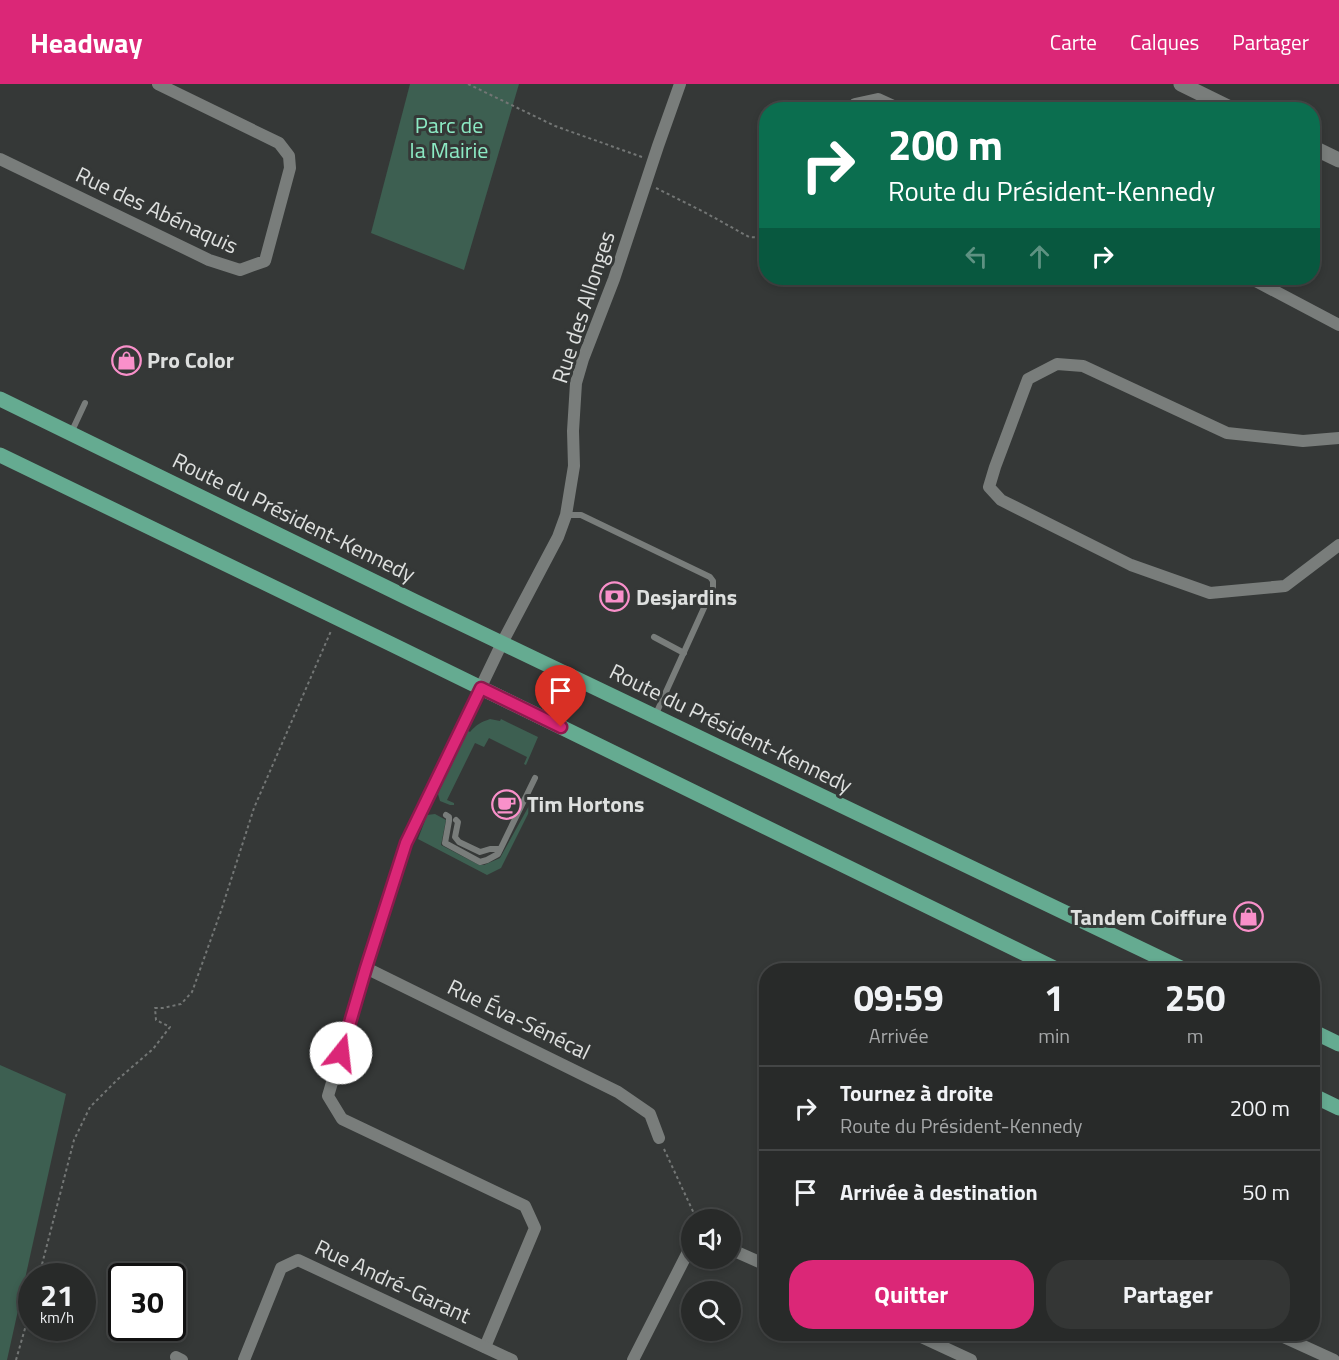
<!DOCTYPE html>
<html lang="fr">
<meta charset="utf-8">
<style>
body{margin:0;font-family:"Titillium Web",sans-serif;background:#343635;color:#f1f3f6;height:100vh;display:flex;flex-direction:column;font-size:22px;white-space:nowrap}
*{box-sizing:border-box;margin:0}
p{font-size:20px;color:#a5a7a8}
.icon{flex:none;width:33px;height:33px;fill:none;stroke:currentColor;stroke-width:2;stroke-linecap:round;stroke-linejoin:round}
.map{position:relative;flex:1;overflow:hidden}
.side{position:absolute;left:759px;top:879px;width:561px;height:378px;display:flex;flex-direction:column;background:#282a29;border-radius:24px;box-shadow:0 3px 9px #0003,0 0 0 2px #444646}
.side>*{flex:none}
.top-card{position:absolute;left:759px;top:18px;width:561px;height:183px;border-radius:24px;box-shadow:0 3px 9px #0003,0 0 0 2px #444646;background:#0b6e4f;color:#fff;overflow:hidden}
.fabs{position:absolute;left:681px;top:1125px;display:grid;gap:12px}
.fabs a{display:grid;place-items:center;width:60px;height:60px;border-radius:50%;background:#282a29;box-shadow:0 3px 9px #0003,0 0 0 2px #444646;font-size:30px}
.speed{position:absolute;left:18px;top:1179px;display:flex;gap:12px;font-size:30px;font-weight:700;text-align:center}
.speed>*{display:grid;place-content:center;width:78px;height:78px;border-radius:50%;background:#282a29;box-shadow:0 3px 9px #0003,0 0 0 2px #444646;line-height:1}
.speed small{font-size:15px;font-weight:400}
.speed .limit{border:3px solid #111;border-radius:9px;background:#fff;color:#111}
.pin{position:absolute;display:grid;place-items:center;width:51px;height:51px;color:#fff;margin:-62px -26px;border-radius:50% 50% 50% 0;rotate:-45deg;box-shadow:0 0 6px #0007}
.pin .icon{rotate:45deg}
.me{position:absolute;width:66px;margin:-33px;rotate:16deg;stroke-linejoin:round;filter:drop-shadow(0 0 4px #0008)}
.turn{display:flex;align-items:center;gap:21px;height:126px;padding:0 30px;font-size:27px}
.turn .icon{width:78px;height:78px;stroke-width:2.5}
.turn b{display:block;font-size:42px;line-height:51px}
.lanes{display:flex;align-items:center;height:57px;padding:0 30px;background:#0003;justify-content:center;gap:30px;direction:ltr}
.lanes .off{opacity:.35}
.eta{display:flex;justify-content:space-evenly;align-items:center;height:102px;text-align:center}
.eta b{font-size:36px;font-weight:700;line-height:42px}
.cta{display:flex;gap:12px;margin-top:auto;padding:12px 30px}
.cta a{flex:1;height:69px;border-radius:24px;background:#db2777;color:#fff;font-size:24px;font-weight:700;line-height:69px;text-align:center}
.cta a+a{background:#343635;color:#f1f3f6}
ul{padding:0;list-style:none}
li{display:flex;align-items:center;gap:18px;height:84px;padding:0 30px;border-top:2px solid #444646}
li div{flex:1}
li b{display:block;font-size:22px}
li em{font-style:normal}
header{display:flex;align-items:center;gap:36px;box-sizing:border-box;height:84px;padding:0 30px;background:#db2777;color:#fff}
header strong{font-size:28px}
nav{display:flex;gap:33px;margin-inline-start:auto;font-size:21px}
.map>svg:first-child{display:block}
.green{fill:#3d5f51}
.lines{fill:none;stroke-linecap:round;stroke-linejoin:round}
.path{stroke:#737675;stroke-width:2;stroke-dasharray:3 3;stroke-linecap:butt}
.lane{stroke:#797d7b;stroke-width:6}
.street{stroke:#797d7b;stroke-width:12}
.secondary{stroke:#797d7b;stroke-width:15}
.primary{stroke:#65ab91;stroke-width:15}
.route-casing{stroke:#8e194d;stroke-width:15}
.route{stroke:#db2777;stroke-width:10}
.labels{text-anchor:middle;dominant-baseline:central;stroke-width:6;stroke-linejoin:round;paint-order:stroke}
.park-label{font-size:22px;fill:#8ceac4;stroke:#353837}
.street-label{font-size:22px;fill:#dee0df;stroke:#353837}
.poi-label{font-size:22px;font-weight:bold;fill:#dee0df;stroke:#353837;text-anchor:start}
</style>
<header>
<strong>Headway</strong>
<nav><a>Carte</a><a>Calques</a><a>Partager</a></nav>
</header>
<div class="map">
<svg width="1339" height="1276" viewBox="0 0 1339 1276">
<rect width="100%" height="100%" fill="#353837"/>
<g class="green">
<polygon points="410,0 519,0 464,186 371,149"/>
<path d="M490 635 500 637 501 635 538 653 526 681 524 680 527 673 489 654 484 663 475 659 447 716 454 719V721H450L440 717 438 710 439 707 468 647 470 648C476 641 481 638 490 635Z"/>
<polygon points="530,720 533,720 501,784 487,791 418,755 427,731 435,730 446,736 441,761 479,781 484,781 500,774"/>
<polygon points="0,981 66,1010 7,1276 0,1276"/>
</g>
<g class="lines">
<g class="path">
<polyline points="468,0 555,42 642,73"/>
<polyline points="656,104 704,128 749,153 766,154"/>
<polyline points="664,1065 697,1136"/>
<polyline points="39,1192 74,1056 90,1023 117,996 153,965 170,943 156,936 155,924 163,924 181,920 192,908 221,827 254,724 331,547"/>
<polyline points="16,1276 32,1220"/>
</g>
<g class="lane">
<polyline points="71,349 85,319"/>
<polyline points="566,431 581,431 710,493 713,497 713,504 655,632"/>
<polyline points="654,553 684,569"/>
<polyline points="446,731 449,733 449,737 445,759 480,778 487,776 498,770 535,694"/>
<polyline points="456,736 458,738 455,753 459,758 480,768 490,765 500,765"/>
</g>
<g class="street">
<polyline points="852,26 855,20 878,15 902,26"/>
<polyline points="0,75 209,176 240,186 265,177 290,84 289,72 279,59 158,0"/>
<polyline points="1250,194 1339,241"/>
<polyline points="1339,354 1303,357 1227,349 1083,282 1057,280 1028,295 995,383 989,403 1001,416 1131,481 1210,509 1285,502 1339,461"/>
<polyline points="366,884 618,1008 650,1030 659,1054"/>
<polyline points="730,1165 766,1181"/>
<polyline points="915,1250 971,1276"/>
<polyline points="1277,1250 1334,1276"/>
<polyline points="485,1263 535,1144 525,1122 342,1035 328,1012 366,884 406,759 502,559 558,453 566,431 574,382 573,347 576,299 583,275 614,195 658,62 680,0"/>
<polyline points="176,1273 182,1276"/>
<polyline points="244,1276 281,1184 298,1176 512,1276"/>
<polyline points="633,1276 692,1160"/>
</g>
<g class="secondary">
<polyline points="1181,0 1234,26"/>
<polyline points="1312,63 1339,76"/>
</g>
<g class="primary">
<polyline points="0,315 414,517 1185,886"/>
<polyline points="0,371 391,560 1058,886"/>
<polyline points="1312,947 1339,960"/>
<polyline points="1312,1011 1339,1024"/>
</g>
</g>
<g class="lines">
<defs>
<polyline id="route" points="341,969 366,884 406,759 481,604 561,643"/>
</defs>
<use href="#route" class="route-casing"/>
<use href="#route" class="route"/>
</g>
<defs>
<symbol id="shop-ring" viewBox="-11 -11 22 22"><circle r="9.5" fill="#353837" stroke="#f990ca" stroke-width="1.5"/><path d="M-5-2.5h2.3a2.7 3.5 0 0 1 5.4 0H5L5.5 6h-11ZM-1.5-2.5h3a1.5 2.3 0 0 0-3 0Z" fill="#f990ca"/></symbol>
<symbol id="bank-ring" viewBox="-11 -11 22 22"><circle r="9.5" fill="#353837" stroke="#f990ca" stroke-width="1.5"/><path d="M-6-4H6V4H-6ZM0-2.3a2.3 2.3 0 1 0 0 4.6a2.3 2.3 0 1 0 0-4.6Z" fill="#f990ca"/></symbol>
<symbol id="cafe-ring" viewBox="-11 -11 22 22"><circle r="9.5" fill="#353837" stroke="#f990ca" stroke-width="1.5"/><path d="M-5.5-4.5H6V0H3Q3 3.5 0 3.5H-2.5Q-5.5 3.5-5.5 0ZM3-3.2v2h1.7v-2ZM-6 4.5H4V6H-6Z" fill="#f990ca"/></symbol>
</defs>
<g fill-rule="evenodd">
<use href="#shop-ring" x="110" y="260" width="33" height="33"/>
<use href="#bank-ring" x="598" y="496" width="33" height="33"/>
<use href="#cafe-ring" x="490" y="704" width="33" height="33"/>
<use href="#shop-ring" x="1232" y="816" width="33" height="33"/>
</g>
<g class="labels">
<g class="park-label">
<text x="449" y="41">Parc de<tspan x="449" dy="25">la Mairie</tspan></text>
</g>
<g class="street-label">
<text transform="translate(157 126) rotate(25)">Rue des Abénaquis</text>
<text transform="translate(583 223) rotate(-72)">Rue des Allonges</text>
<text transform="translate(294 433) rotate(26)">Route du Président-Kennedy</text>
<text transform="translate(731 644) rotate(26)">Route du Président-Kennedy</text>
<text transform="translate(519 935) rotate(26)">Rue Éva-Sénécal</text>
<text transform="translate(393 1197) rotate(25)">Rue André-Garant</text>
</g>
<g class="poi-label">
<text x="147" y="276">Pro Color</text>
<text x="636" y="513">Desjardins</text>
<text x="527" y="720">Tim Hortons</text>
<text x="1227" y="833" text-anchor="end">Tandem Coiffure</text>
</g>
</g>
</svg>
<div class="fabs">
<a><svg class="icon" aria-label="sound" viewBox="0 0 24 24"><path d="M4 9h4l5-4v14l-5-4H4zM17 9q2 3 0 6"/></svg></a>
<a><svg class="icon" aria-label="search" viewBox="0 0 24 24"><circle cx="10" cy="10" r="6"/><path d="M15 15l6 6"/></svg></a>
</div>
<div class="speed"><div>21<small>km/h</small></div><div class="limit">30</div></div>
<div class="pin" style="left:561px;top:643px;background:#d93025"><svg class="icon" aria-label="arrive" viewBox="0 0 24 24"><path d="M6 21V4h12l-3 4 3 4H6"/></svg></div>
<svg class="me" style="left:341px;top:969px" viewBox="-20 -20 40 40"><circle r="19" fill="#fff"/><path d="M0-13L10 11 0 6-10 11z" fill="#db2777"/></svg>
<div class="top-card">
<div class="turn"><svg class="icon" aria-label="right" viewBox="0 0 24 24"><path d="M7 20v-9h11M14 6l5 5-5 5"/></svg><div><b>200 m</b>Route du Président-Kennedy</div></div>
<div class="lanes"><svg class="icon off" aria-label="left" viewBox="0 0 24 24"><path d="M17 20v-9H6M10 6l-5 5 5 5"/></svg><svg class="icon off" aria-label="ahead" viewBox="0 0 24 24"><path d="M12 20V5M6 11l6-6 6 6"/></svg><svg class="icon" aria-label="right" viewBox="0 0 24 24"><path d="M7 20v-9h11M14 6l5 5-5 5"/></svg></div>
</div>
<section class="side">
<div class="eta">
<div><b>09:59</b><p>Arrivée</p></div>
<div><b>1</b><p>min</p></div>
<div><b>250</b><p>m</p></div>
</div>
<ul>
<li><svg class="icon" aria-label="right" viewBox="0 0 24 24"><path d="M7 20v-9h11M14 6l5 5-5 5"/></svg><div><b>Tournez à droite</b><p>Route du Président-Kennedy</p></div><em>200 m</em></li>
<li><svg class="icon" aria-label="arrive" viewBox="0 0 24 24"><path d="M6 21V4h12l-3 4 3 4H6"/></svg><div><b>Arrivée à destination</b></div><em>50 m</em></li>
</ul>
<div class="cta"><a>Quitter</a><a>Partager</a></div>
</section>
</div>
